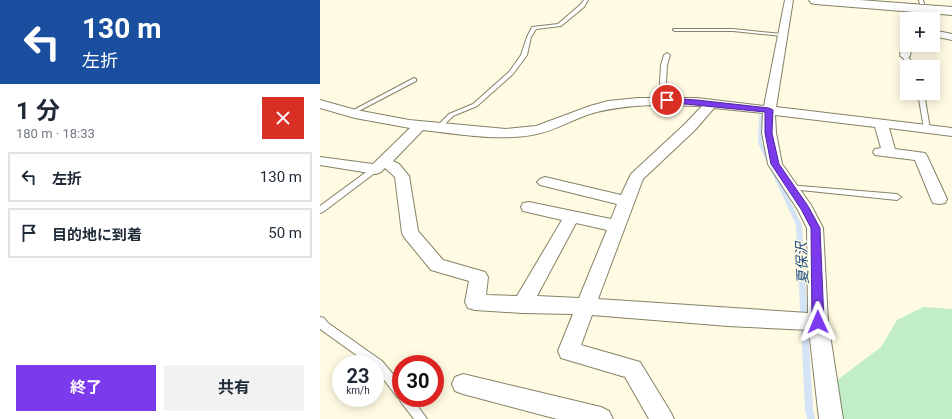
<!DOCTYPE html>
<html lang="ja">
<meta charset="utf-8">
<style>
body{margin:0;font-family:Roboto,"Noto Sans JP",sans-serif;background:#f2f2f3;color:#1f2937;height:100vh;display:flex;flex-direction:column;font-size:15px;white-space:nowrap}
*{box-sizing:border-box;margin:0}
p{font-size:13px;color:#747a83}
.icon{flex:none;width:22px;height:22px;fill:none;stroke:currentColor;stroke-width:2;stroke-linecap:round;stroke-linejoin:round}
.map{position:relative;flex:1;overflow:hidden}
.side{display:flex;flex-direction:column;background:#fff;width:320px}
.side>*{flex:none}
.banner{background:#1a4fa0;color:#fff;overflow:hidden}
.controls{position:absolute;left:580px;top:12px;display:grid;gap:8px}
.controls a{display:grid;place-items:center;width:40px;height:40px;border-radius:0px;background:#fff;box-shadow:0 2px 10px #0003;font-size:20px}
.speed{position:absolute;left:12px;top:355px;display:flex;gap:8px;font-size:20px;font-weight:700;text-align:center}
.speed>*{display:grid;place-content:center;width:52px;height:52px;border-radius:50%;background:#fff;box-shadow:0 2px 10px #0003;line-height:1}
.speed small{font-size:10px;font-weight:400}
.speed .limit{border:6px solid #d22;background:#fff;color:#111}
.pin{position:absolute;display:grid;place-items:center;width:34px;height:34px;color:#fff;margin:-17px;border:2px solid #fff;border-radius:50%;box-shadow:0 1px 4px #0007}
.me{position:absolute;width:44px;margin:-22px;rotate:359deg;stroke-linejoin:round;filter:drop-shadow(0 0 3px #0008)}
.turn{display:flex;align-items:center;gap:14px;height:84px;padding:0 16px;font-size:18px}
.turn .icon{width:52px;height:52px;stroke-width:2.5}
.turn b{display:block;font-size:28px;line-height:34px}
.round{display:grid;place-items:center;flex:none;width:42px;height:42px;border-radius:0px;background:#f2f2f3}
.head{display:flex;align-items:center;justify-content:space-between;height:68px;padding:0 16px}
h1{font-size:24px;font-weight:700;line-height:30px}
.action{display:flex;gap:8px;margin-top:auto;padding:8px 16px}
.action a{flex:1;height:46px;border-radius:0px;background:#7c3aed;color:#fff;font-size:16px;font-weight:700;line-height:46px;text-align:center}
.action a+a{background:#f2f2f3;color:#1f2937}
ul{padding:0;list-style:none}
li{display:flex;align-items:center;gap:12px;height:50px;margin:0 8px 6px;padding:0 8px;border:2px solid #e0e1e3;border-radius:0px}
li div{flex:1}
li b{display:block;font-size:15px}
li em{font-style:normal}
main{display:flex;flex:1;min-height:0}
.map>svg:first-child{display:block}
.green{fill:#c1eec7}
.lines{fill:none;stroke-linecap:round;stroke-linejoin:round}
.stream{fill:#d5e3f7;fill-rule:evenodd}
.lane-casing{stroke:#868267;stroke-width:2}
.street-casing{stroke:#868267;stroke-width:2}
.highway-casing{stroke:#868267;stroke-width:2}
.lane{fill:#fff;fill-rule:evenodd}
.street{fill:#fff;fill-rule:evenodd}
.highway{fill:#fff;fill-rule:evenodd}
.route{fill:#7c3aed;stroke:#51269a}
.labels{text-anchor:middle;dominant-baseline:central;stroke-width:3;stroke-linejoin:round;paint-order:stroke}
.water-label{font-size:14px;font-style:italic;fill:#234e87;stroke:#fffbe3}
</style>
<main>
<section class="side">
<div class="banner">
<div class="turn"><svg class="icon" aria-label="left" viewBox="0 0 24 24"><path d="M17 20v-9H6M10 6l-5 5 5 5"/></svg><div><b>130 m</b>左折</div></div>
</div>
<div class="head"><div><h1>1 分</h1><p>180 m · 18:33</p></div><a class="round" style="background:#d93025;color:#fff"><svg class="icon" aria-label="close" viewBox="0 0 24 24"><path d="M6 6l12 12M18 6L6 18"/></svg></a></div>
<ul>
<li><svg class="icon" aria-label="left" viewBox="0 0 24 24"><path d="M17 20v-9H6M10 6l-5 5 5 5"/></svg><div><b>左折</b></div><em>130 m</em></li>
<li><svg class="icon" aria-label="arrive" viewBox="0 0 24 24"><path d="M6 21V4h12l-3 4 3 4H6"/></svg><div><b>目的地に到着</b></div><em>50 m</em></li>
</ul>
<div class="action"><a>終了</a><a>共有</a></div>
</section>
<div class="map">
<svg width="632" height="419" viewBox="0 0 632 419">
<rect width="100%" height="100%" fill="#fffbe3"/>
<polygon class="green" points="603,307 632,309 632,419 519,419 516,381 561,347 577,320"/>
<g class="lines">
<polygon class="stream" points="439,115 440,115 442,116 442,143 482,225 493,410 495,419 487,419 485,410 476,225 438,143"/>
<defs>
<g id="lane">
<polygon points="264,0 268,0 264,7 241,26 216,29 211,37 207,55 193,74 157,106 133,116 120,129 116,129 116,127 129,114 153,104 189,72 201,55 207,37 212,27 238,24 260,5"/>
<polygon points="599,0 603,0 604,4 600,4"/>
<polygon points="353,29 413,29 462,34 464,35 462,36 413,31 355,31 353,30"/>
<polygon points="347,53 350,55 347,65 345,100 342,102 339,100 341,65 344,55"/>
<polygon points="585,54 587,55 595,67 589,67 582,56"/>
<polygon points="94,78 96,79 96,81 33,114 31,115 28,113"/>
<polygon points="598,93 604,93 610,129 609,130 605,130 604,129"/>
<polygon points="53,167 59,167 60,169 3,212 0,213 0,206"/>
<polygon points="468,185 577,194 581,197 577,200 471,189 467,187"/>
<polygon points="0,317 4,318 8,323 62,361 81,384 81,398 92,398 107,419 94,419 81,402 79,398 77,397 55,368 55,364 49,364 0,329"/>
</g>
<g id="street">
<path d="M465 0H473L456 107 632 128V136L569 128 575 149 605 153 607 156 627 199 625 203 619 204 613 203 611 199 595 160 555 155 553 152 555 149 561 148 555 127 455 115 456 133 462 164 491 205 503 228 508 322 523 419H499L489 330 408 326 272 315 261 345 320 362 350 411 354 419H329L305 377 241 358 238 351 253 314 202 313 155 310 148 308 145 302 149 281 111 270 84 237 82 233 75 177 65 168 61 172 56 174 0 165V157L53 164 90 128 35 118 0 108V100L36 110 89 120 186 129 216 126 270 106 288 101 318 98H377L444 106ZM333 105 382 106 365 124 311 174 301 195 225 177 220 179 217 182 220 185 297 204 291 219 209 202 203 203 201 207 203 211 242 220 197 296 166 295 168 277 165 272 123 260 98 231 89 176 79 164 73 161 103 130C138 134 177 141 212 135 231 132 246 123 264 116 286 108 309 106 333 105ZM394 108 443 113 442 133 448 164 478 210 487 228 488 313 278 299 323 179 375 130ZM256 223 287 230 259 298 217 296Z"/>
<polygon points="613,30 632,34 632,40 613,36"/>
<polygon points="587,41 587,45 592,45 590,56 585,59 580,56 582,44"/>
<polygon points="143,374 281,407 289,411 293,419 237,419 143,394 135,391 132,384 135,377"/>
</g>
<polygon id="highway" points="489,0 540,0 632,7 632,15 495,4 491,3"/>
</defs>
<use href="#lane" class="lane-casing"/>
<use href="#street" class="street-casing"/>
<use href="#highway" class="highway-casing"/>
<use href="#lane" class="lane"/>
<use href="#street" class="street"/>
<use href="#highway" class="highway"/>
</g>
<polygon class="route" points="347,98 377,100 449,108 453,110 452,133 459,164 488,206 500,228 504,322 502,326 498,327 494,326 492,322 491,228 481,209 451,164 445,133 445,112 345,102 345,99"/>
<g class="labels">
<g class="water-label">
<text transform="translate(482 263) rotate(-93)">夏保沢</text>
</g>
</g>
</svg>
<div class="controls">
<a>+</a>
<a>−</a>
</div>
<div class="speed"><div>23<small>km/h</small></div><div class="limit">30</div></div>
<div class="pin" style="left:347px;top:100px;background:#d93025"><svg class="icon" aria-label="arrive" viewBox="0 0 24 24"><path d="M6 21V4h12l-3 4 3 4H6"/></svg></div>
<svg class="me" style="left:498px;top:322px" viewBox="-20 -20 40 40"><path d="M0-17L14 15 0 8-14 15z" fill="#7c3aed" stroke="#fff" stroke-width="4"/></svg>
</div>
</main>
